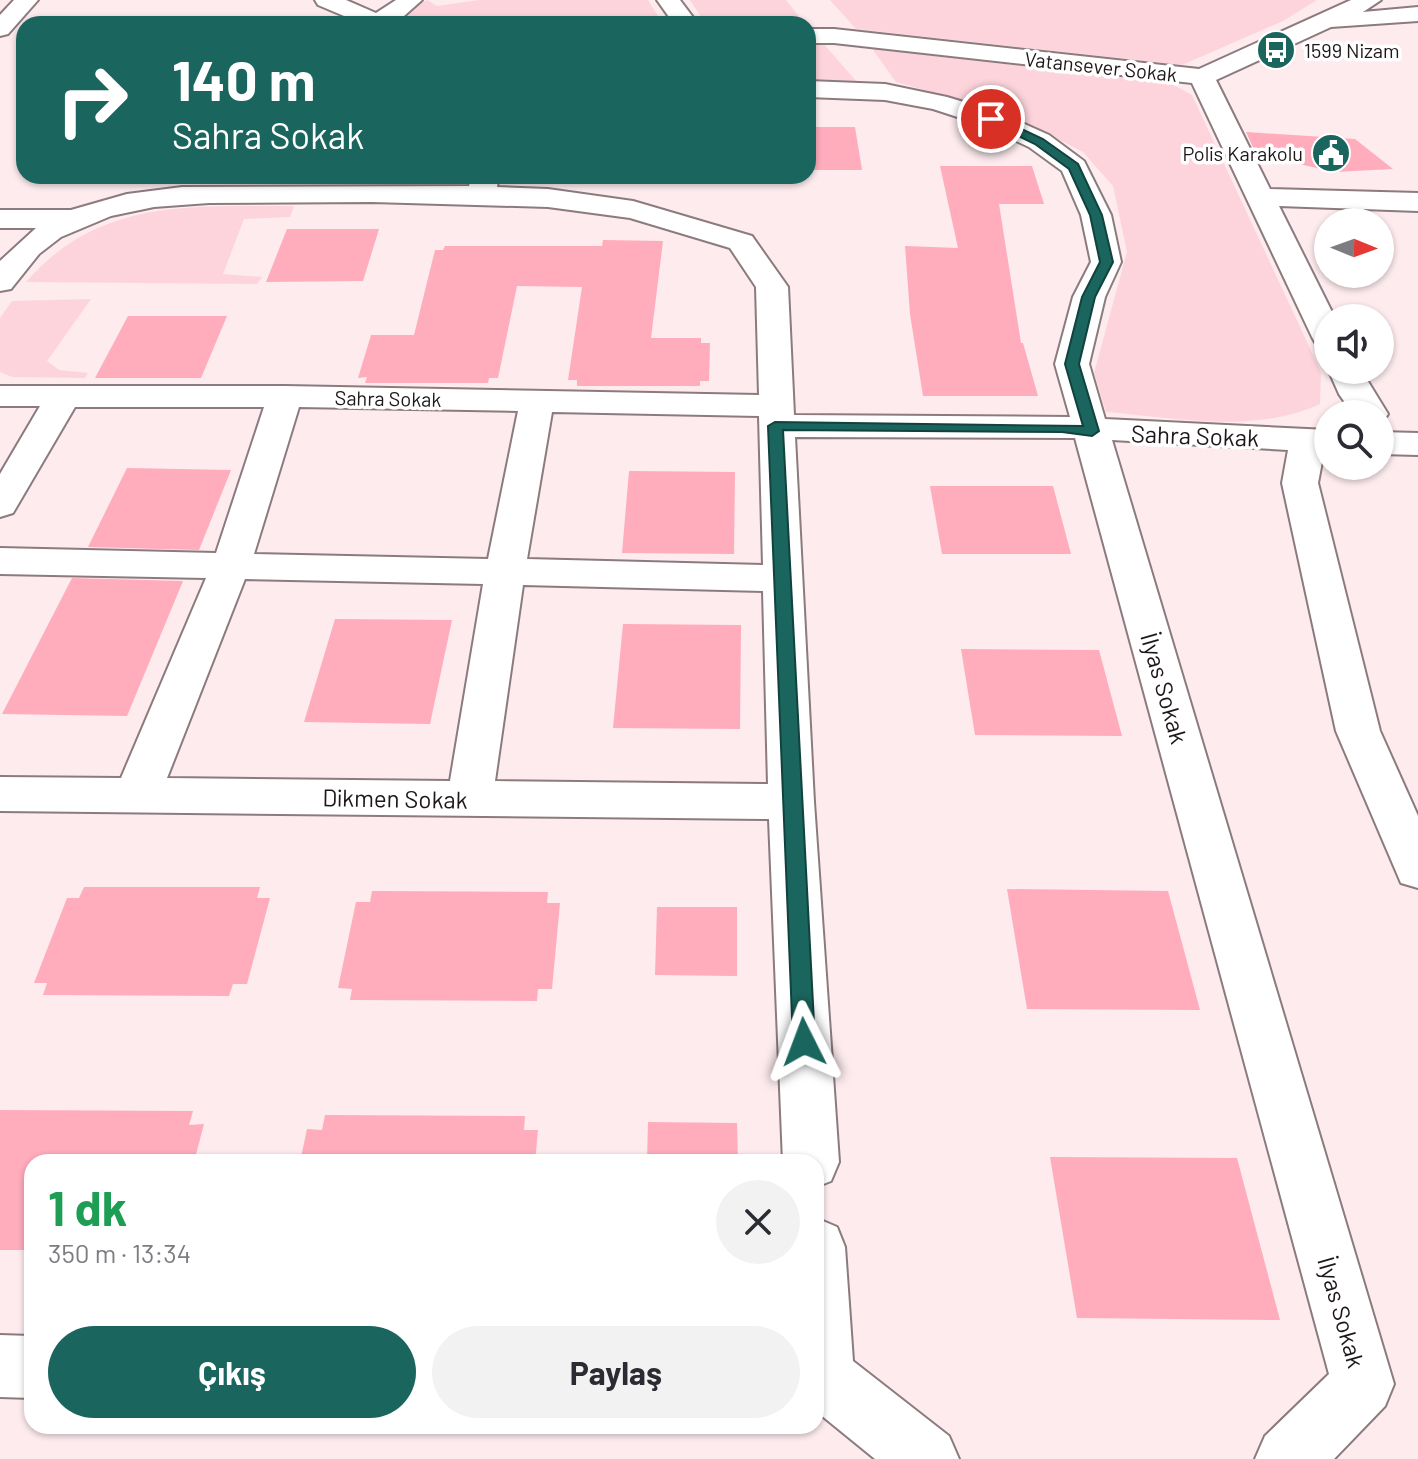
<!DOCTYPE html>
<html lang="tr">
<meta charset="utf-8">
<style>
body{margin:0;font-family:Barlow,sans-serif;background:#f2f2f3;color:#2b2b33;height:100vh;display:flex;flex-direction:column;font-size:30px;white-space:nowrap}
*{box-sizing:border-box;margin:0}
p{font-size:26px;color:#7c7c81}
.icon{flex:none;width:44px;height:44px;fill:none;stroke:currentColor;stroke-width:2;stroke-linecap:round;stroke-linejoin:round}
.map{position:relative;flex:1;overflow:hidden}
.side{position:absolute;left:24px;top:1154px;width:800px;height:280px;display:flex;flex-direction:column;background:#fff;border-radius:24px;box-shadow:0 2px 6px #0004}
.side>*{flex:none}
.top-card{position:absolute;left:16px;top:16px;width:800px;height:168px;border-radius:24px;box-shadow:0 2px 6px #0004;background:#1a665e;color:#fff;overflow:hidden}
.needle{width:52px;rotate:91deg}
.controls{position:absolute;left:1314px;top:208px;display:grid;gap:16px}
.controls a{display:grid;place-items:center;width:80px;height:80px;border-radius:50%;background:#fff;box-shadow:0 2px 6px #0004;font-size:40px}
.pin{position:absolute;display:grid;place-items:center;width:68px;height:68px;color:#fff;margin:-34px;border:4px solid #fff;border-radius:50%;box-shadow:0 2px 8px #0007}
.me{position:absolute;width:88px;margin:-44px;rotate:357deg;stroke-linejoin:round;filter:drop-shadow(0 0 6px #0008)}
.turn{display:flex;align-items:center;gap:28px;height:168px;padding:0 24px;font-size:36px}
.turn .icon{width:104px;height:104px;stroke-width:2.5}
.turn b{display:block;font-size:56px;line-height:68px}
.round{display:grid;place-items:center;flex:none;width:84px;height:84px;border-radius:42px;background:#f2f2f3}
.head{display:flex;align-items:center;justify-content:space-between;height:136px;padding:0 24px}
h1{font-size:48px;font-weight:700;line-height:60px;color:#1e9e55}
.cta{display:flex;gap:16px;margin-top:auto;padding:16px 24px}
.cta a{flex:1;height:92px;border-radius:48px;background:#1a665e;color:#fff;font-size:32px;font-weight:700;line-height:92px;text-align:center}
.cta a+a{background:#f2f2f3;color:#2b2b33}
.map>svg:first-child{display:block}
.green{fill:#fdd4dc}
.building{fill:#ffacbd}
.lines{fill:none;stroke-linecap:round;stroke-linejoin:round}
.minor-casing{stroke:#8b7b7e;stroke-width:4}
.minor{fill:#fff;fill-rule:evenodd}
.route{fill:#1a665e;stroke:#11423d;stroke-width:2}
.labels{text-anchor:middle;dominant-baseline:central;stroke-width:7;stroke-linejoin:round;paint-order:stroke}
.far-poi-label{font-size:20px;fill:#1d1718;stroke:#fff;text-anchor:start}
.far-street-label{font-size:20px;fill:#1d1718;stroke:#fff}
.street-label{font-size:24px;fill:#1d1718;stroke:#fff}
</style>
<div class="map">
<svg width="1418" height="1459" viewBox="0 0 1418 1459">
<rect width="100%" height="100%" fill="#fdebee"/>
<g class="green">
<polygon points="427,0 437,6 479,0 648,0 663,24 395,24 393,18"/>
<polygon points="690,0 786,0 805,24 706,24"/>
<polygon points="830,0 1317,0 1283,21 1182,65 856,29"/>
<polygon points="808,42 822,42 857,82 808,82"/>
<path d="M878 47 1136 77 1174 85 1192 95 1321 372 1320 404C1256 434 1176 418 1106 412L1094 373 1127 252 1113 186 1083 152 1048 134 985 107 896 82 873 50Z"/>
<path d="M294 206 290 217 244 219 223 274 262 277 257 284 26 282C100 197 192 207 294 206Z"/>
<polygon points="91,299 47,361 59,370 88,373 85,378 12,377 0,372 0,318 12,301"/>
</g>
<g class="building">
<polygon points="808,127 855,127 862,170 808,170"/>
<polygon points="1246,132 1355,139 1393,169 1334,172 1256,154"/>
<polygon points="940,166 1032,166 1044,204 999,204 1021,343 1023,343 1038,396 923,396 910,314 905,246 958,248"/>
<polygon points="287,229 379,229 363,281 266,282"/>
<polygon points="603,240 663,241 651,338 701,338 701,343 710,343 709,381 700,381 700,386 577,386 577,380 568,380 582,287 517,286 498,378 489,378 488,383 365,383 367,377 358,378 371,335 414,335 435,250 443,250 445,246 602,246"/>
<polygon points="128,316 227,316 201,378 95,378"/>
<polygon points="127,468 231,470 199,550 88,547"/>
<polygon points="629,471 735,472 734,554 622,553"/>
<polygon points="930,486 1053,486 1071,554 942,554"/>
<polygon points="72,578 183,581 127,716 2,714"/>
<polygon points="335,619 452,620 430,724 304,722"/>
<polygon points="623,624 741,625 740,729 613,728"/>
<polygon points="961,649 1099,650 1122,736 975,735"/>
<polygon points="84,887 260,887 257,898 270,898 247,984 233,984 229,996 43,995 47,983 34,983 67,898 79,898"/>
<polygon points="1007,889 1168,891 1200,1010 1027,1009"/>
<polygon points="372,891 548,892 547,903 560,903 552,989 538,989 537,1001 350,1000 352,989 338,988 356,902 370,902"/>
<polygon points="657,907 737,907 737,976 655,975"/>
<polygon points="0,1110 193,1111 189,1125 204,1124 194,1162 32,1162 32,1250 0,1250"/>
<polygon points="325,1115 525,1116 524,1130 538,1130 535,1162 300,1162 307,1129 322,1130"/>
<polygon points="648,1122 737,1123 738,1162 647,1162"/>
<polygon points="1050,1157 1237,1158 1280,1320 1077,1318"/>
</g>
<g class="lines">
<defs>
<g id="minor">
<polygon points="14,0 38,0 8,34 0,36 0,15"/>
<polygon points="315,0 346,0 376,13 396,0 422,0 395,24 363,24 318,5"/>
<polygon points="657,0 680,0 698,24 674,24"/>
<polygon points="1351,0 1381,0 1363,12 1418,7 1418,21 1331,27 1216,80 1270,189 1418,193 1418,211 1279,206 1335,318 1328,318 1328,347 1316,344 1312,337 1192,83 834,43 808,43 808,29 834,29 1199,69"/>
<path d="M808 81 885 84 947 97 1000 113 1049 135 1084 161 1111 215 1121 262 1105 297 1089 364 1105 419 1328 430V452L1324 451 1318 483 1380 731 1418 816V888L1401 883 1336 731 1282 483 1288 450 1112 440 1394 1384 1385 1406 1334 1459H1255L1265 1436 1329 1374 1075 438 795 437 814 802 839 1162 831 1181 816 1187V1162H783L769 819 0 811V777L121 778 206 578 0 574V548L216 553 264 407H75L13 513 0 517V474L40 406H0V386H285L759 395 756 287 730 248 630 218 548 207 372 202 209 203 154 207 111 216 61 237 39 254 11 289 0 291V261L36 228H0V210H71L127 194 182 187 469 186 471 176H499L497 187 548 189 633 201 752 236 788 287 794 415 1070 417 1055 364 1073 297 1091 262 1081 215 1062 171 1029 147 982 125 933 109 885 100 808 97ZM299 407 518 411 488 559 254 554ZM552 412 759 416 763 565 527 559ZM245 579 483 584 450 781 167 778ZM523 585 763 591 768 784 495 781Z"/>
<polygon points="1328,369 1361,370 1388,414 1383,421 1380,422 1380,414 1353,414 1339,394"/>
<polygon points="1380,432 1418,433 1418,455 1380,454"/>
<polygon points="816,1218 837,1227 845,1247 853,1361 949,1436 959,1459 875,1459 816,1411"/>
<polygon points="0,1335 32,1336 32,1398 0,1397"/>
</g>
</defs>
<use href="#minor" class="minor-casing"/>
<use href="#minor" class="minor"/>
</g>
<polygon class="route" points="987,116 994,116 1043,139 1078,164 1102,215 1113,262 1095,297 1079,364 1099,431 1092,436 1062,432 783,430 815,1042 812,1049 804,1052 797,1049 793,1042 768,426 775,422 1083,426 1065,364 1082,297 1100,262 1090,215 1069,169 1035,144 987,121"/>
<defs>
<symbol id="bus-disc" viewBox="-11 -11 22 22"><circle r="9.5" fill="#1a665e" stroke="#fff"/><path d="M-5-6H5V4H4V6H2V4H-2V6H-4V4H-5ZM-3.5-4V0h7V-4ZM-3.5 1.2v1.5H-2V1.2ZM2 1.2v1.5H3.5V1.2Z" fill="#fff"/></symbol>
<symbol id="civic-disc" viewBox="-11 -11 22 22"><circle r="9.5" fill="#1a665e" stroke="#fff"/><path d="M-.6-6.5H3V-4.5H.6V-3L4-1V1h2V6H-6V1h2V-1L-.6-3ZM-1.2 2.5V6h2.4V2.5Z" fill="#fff"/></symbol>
</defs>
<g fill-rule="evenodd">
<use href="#bus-disc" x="1254" y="28" width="44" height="44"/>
<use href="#civic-disc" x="1309" y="131" width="44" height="44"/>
</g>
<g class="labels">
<g class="far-poi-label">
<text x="1304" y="50">1599 Nizam</text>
<text x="1303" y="153" text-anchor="end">Polis Karakolu</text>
</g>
<g class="far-street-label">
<text transform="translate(1101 66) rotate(6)">Vatansever Sokak</text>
<text transform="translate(388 398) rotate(1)">Sahra Sokak</text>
</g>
<g class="street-label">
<text transform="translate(1195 435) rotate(2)">Sahra Sokak</text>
<text transform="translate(1165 688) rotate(74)">İlyas Sokak</text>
<text transform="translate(395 798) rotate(1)">Dikmen Sokak</text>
<text transform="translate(1342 1312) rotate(74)">İlyas Sokak</text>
</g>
</g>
</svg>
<div class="controls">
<a><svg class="needle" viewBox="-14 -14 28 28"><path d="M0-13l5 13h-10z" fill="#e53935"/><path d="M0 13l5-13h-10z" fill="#7c7c81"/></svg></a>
<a><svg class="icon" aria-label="sound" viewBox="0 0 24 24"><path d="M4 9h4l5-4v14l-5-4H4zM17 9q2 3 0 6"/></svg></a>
<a><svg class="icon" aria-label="search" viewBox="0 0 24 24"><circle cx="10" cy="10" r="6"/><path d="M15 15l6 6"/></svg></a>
</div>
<div class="pin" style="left:991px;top:119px;background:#d93025"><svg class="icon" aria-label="arrive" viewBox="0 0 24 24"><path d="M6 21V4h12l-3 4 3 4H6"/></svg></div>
<svg class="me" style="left:804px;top:1042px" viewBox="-20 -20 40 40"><path d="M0-17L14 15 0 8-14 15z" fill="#1a665e" stroke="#fff" stroke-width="4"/></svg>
<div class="top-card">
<div class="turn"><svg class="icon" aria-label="right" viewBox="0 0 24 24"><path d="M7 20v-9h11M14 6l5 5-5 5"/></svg><div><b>140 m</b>Sahra Sokak</div></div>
</div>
<section class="side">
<div class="head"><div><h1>1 dk</h1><p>350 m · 13:34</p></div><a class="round"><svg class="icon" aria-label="close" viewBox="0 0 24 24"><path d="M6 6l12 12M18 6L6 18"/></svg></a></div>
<div class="cta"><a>Çıkış</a><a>Paylaş</a></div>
</section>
</div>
